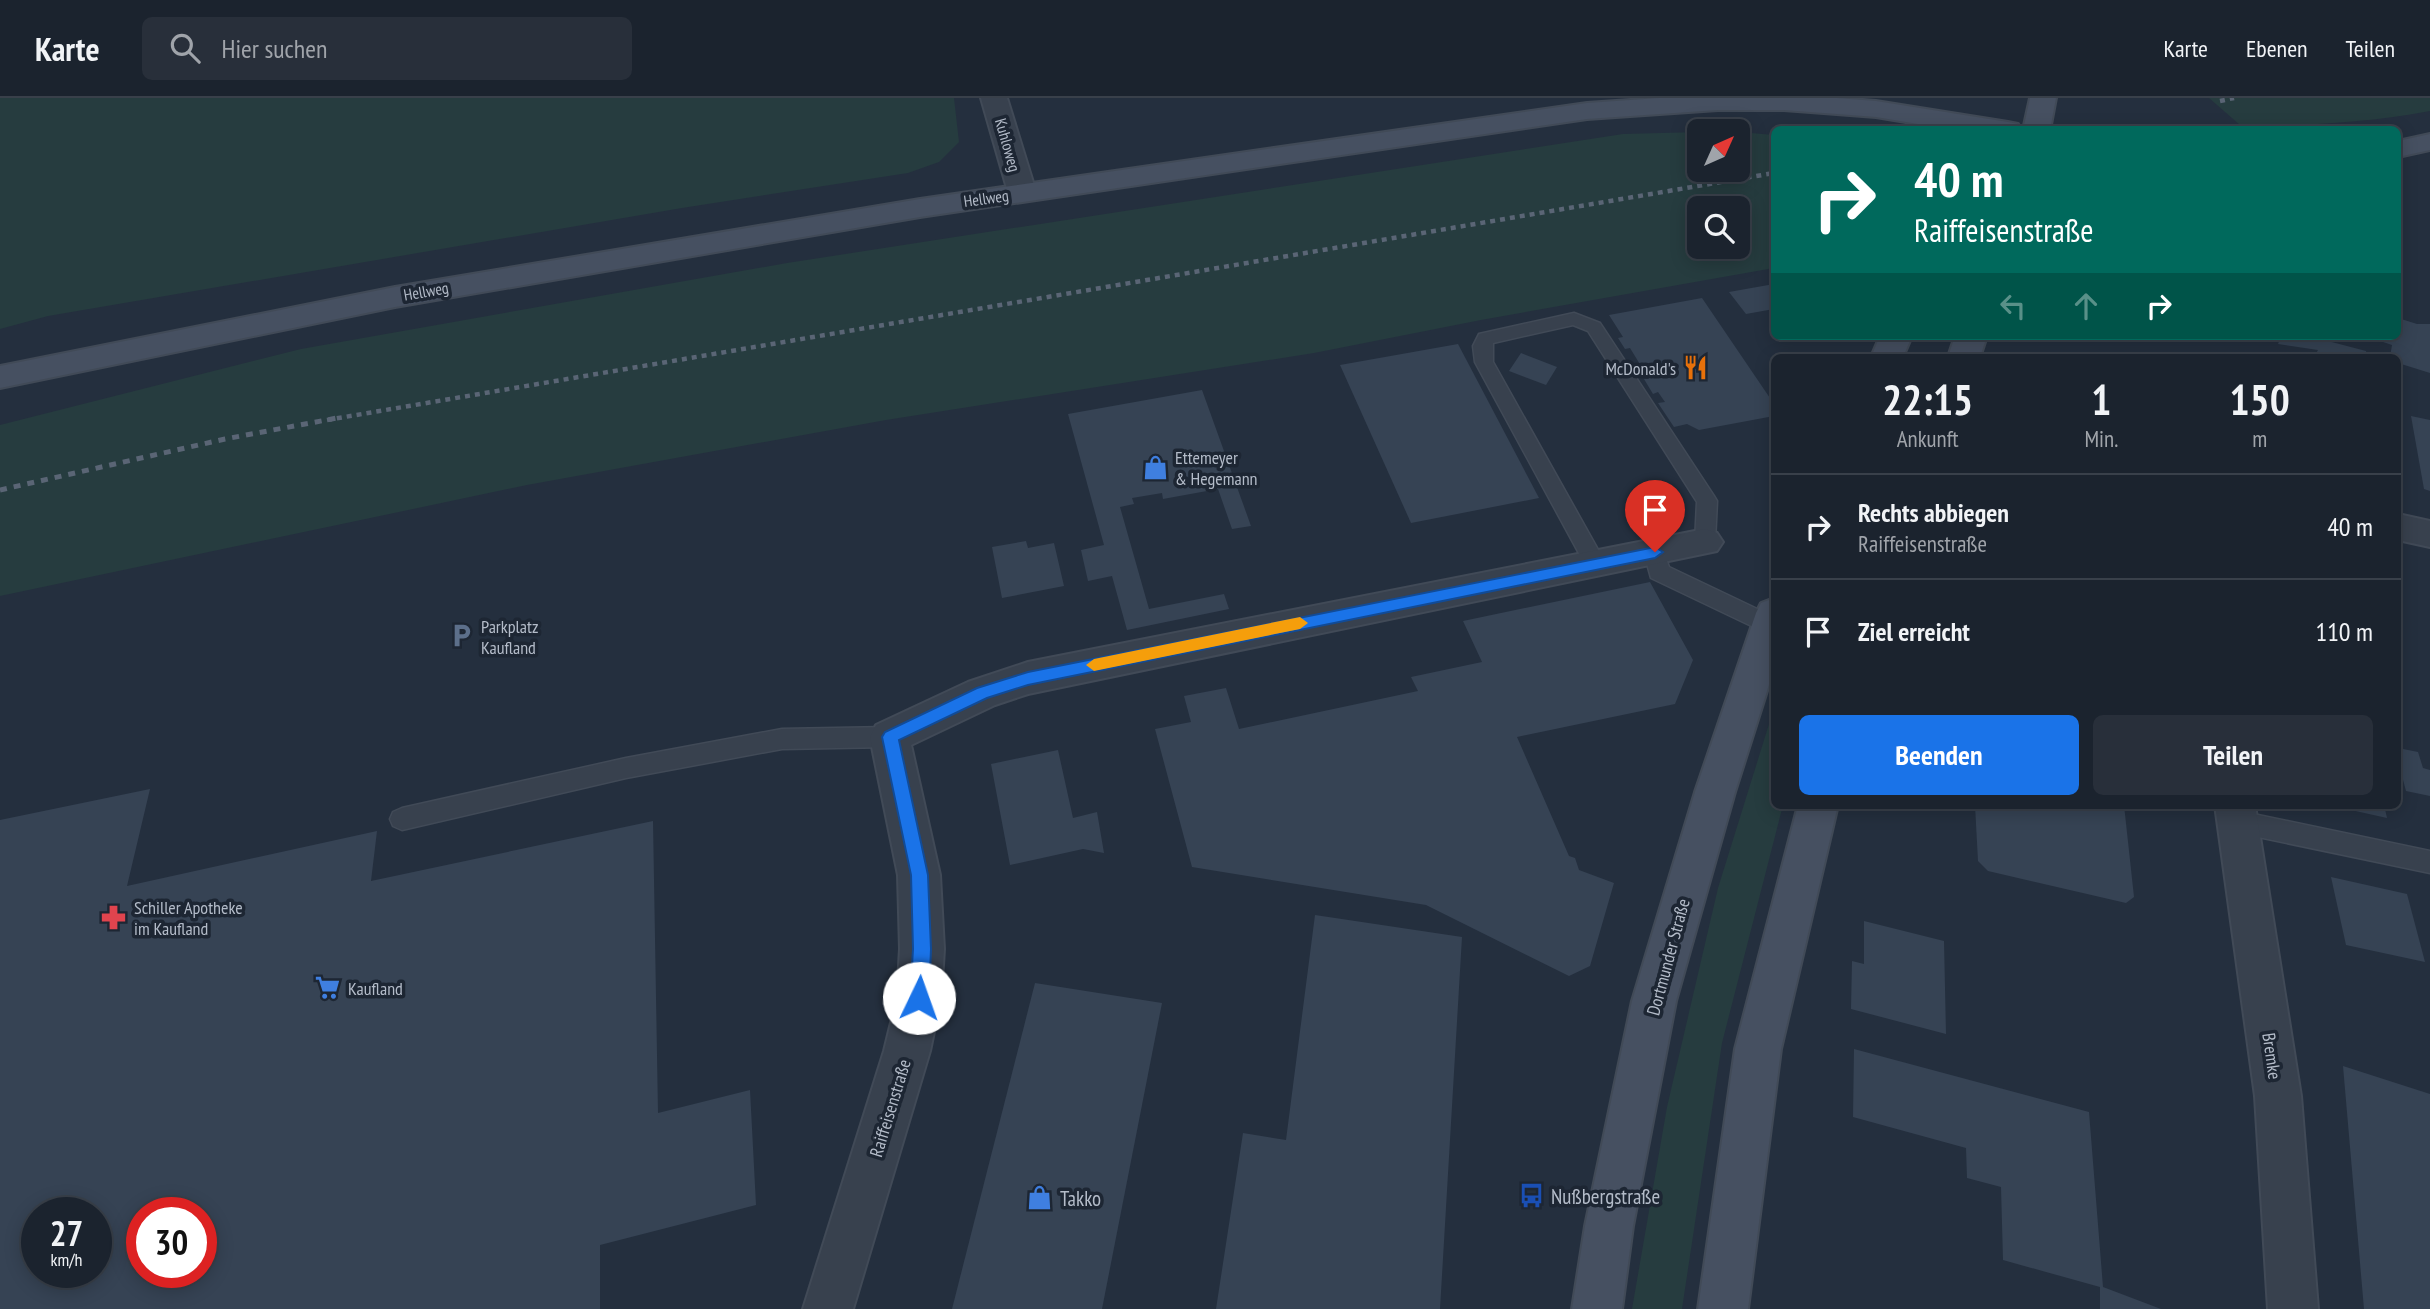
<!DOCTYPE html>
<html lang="de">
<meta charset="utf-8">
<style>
body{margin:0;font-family:"PT Sans Narrow",sans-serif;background:#282f3a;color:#f1f3f6;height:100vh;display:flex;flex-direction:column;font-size:26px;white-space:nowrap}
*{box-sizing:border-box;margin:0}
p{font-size:23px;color:#a0a4aa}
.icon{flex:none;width:38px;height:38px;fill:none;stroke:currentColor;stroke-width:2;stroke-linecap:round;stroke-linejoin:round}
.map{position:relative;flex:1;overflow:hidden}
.details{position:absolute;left:1771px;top:256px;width:630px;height:455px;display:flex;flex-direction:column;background:#1b232e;border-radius:10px;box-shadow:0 4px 18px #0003,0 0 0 2px #39404a}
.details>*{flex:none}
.banner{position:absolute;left:1771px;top:28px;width:630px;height:214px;border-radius:10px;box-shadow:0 4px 18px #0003,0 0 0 2px #39404a;background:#00695c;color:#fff;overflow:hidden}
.needle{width:46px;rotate:45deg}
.fabs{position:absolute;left:1687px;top:21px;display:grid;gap:14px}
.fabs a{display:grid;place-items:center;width:63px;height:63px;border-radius:10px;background:#1b232e;box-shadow:0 4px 18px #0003,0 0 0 2px #39404a;font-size:35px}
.speed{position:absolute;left:21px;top:1099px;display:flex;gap:14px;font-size:35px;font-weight:700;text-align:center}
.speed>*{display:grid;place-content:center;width:91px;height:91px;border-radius:50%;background:#1b232e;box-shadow:0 4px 18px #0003,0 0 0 2px #39404a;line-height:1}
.speed small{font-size:18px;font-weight:400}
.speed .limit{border:10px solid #d22;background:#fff;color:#111}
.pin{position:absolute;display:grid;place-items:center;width:60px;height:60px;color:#fff;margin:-72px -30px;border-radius:50% 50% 50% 0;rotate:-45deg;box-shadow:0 0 7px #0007}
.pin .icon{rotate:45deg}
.me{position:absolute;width:77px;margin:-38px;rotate:3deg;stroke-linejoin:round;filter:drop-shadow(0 0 5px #0008)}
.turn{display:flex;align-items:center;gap:24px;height:147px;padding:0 28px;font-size:32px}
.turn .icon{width:91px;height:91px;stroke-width:2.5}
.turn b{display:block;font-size:49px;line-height:60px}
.lanes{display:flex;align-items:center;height:66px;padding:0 28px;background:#0003;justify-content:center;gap:35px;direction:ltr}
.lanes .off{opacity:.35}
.eta{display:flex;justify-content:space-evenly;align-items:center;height:119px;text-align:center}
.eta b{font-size:42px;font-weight:700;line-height:49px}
.button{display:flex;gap:14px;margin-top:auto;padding:14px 28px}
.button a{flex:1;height:80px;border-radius:10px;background:#1a73e8;color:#fff;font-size:28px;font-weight:700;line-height:80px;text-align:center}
.button a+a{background:#282f3a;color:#f1f3f6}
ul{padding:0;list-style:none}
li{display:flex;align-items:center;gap:21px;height:105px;padding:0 28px;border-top:2px solid #39404a}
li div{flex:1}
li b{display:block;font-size:26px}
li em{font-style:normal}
header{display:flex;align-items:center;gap:42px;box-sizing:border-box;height:98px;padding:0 35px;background:#1b232e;border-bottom:2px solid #39404a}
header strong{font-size:33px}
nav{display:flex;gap:38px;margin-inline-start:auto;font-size:24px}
.search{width:490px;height:63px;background:#282f3a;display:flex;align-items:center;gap:18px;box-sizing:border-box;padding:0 24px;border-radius:10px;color:#a0a4aa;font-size:26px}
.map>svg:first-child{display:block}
.green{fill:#263c3f;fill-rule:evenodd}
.building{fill:#364354;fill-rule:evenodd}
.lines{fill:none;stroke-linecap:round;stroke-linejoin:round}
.lane-casing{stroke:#414a57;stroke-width:3}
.street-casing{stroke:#414a57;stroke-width:4}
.secondary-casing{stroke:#414a57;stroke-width:4}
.lane{fill:#38414e;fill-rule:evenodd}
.street{fill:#38414e;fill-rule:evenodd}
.secondary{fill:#465061;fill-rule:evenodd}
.rail-far1{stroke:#5a6575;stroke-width:4.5;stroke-dasharray:5 5;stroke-linecap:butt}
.rail{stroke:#5a6575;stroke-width:5;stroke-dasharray:7 7;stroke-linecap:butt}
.route{fill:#1a73e8;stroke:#114b97;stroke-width:2}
.slow{fill:#f59e0b}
.labels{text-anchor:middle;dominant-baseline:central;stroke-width:7;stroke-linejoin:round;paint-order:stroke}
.far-street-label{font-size:16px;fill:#b4bcc9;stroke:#1d2633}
.poi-label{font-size:18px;fill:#b4bcc9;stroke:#1d2633;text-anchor:start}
.street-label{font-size:18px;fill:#b4bcc9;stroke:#1d2633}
.near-poi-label{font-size:21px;fill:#b4bcc9;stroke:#1d2633;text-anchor:start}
</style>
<header>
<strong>Karte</strong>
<div class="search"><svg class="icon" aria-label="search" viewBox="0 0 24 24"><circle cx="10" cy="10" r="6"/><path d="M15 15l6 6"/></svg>Hier suchen</div>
<nav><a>Karte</a><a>Ebenen</a><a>Teilen</a></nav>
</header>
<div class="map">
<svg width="2430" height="1211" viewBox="0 0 2430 1211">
<rect width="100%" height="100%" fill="#242f3e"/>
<g class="green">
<polygon points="0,0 954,0 959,44 939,64 908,75 682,110 48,218 0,231"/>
<path d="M2209 0H2430V13C2365 25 2305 28 2240 27Z"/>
<path d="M1728 33 1774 37V170L1481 222 1314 255 886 322 527 387 0 498V327L301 251 787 165 1623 36 1699 34V72H1738V33ZM1699 110H1738V149H1699Z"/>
<polygon points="1774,610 1774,707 1783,707 1722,945 1682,1211 1632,1211 1667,1009 1718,790"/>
</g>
<g class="building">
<polygon points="1774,186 1774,211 1746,216 1729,194"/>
<polygon points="1702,200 1774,306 1774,318 1699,332 1687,326 1674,329 1658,305 1665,304 1658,294 1653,296 1644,281 1649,281 1630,250 1625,251 1618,240 1623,239 1609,217"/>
<polygon points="2398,220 2417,226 2430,226 2430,275 2398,265 2398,259 2390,259 2392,247 2368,239 2398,238"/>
<polygon points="2281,238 2327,238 2324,242 2366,253 2367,259 2314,259 2318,252 2278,246"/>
<polygon points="1458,246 1539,400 1411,425 1340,267"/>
<polygon points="1521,255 1557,269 1546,287 1509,273"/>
<polygon points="1202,292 1251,428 1232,431 1218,391 1163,401 1162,395 1132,400 1134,406 1120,409 1149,511 1224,496 1229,511 1127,532 1112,478 1088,483 1081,452 1104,447 1068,316"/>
<polygon points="2411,318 2430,322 2430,393 2424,391"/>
<polygon points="1026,443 1028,450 1054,445 1064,488 1002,500 992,449"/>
<polygon points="1650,484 1693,562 1675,606 1517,639 1569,758 1575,760 1579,772 1614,785 1590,868 1569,878 1426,807 1192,769 1155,631 1191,624 1184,598 1226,590 1239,631 1418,593 1411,579 1482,564 1463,523"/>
<polygon points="2398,650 2418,654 2423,670 2430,672 2430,698 2406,693 2398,663"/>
<polygon points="1058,652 1073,720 1097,714 1104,755 1083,751 1010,767 991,666"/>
<path d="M150 691 127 788 377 733 371 783 653 723 658 1015 750 992 756 1107 600 1147V1211H0V722ZM37 1115H96V1174H37ZM142 1115H201V1174H142Z"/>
<polygon points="1975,707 2124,707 2134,799 2126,805 1988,773 1978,763"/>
<polygon points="2333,707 2384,707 2387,720 2333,708"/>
<polygon points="2331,779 2407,796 2425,864 2346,847"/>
<polygon points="1315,817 1462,839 1440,1211 1216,1211 1243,1035 1286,1042"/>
<polygon points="1864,823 1944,843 1946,936 1851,911 1852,863 1864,866"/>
<polygon points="1035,885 1162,905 1102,1211 952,1211"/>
<polygon points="1854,951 2089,1014 2103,1189 2161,1211 2100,1211 2100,1189 2003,1162 2001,1089 1967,1080 1966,1050 1853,1019"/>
<polygon points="2343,968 2430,996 2430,1211 2364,1211"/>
</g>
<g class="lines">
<defs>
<g id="lane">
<polygon points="1574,215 1600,225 1714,398 1717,403 1715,444 1712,450 1705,452 1698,450 1695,444 1697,404 1588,233 1573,227 1493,245 1493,264 1606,466 1602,472 1595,474 1588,472 1475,264 1473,248 1479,236"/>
<polygon points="1655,447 1662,449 1669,469 1774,519 1774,534 1762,533 1651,480 1644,455 1648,449"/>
<polygon points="890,629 898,632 902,639 898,646 890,649 782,651 626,680 402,732 393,728 390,721 393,714 402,710 626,660 782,631"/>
<polygon points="2239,713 2430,753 2430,775 2239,735 2230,732 2227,724 2230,716"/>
</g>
<g id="street">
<polygon points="981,0 1007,0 1036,94 1032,100 1022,103 1012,100 1008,94"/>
<polygon points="2398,416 2430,423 2430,449 2398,442"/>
<polygon points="1705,431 1717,435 1723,444 1717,453 1028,596 995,607 911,647 940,777 944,851 941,900 930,953 853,1211 803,1211 884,953 897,900 900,851 898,777 870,639 876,627 968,584 1028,564"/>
<polygon points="2215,707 2255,707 2301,998 2318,1211 2268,1211 2255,998"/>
</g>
<g id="secondary">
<polygon points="1659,0 1837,0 1876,3 2008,24 2018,26 2021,32 1954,32 1876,19 1784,12 1718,12 1587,21 920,119 395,209 0,290 0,268 395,189 920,101 1587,5"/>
<polygon points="2030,0 2056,0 2050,32 2023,32"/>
<polygon points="2430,36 2430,52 2398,59 2398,43"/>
<polygon points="1880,238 1912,238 1903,259 1871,259"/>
<polygon points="1955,238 1987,238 1980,259 1948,259"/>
<polygon points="1774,500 1774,571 1735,694 1676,903 1633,1128 1622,1211 1572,1211 1585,1128 1632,903 1695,694 1756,515 1761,505"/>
<polygon points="1798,707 1838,707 1781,951 1748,1211 1698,1211 1735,951"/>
</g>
</defs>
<use href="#lane" class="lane-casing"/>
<use href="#street" class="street-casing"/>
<use href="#secondary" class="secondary-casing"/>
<use href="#lane" class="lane"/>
<use href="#street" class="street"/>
<use href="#secondary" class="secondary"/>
<g class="rail-far1">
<polyline points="2220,3 2234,0"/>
<polyline points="327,322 1774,75"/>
</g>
<polyline class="rail" points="0,392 225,341 337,320"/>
</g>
<polygon class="route" points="1655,449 1663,454 1655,460 1028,587 987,600 899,642 928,777 931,851 929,900 926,906 919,909 913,906 910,900 913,851 911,777 882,639 885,634 977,590 1028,574"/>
<polygon class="slow" points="1300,519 1308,525 1300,531 1094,573 1086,567 1094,561"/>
<defs>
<symbol id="restaurant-bare" viewBox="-9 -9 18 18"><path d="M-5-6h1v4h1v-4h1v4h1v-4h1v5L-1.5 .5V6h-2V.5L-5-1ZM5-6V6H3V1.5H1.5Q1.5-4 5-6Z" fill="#e8710a" stroke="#1d2633" stroke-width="2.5" paint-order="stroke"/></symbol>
<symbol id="shop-bare" viewBox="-9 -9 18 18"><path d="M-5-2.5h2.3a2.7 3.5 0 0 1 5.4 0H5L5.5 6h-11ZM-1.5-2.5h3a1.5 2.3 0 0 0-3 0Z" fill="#3f7fe0" stroke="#1d2633" stroke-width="2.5" paint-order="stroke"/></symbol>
<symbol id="parking-bare" viewBox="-9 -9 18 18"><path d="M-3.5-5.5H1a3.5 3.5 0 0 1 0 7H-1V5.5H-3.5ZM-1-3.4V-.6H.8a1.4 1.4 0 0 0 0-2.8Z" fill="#5c6f8a" stroke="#1d2633" stroke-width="2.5" paint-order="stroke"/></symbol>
<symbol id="pharmacy-bare" viewBox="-9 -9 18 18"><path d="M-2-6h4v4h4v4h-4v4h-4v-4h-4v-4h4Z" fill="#e0444e" stroke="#1d2633" stroke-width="2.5" paint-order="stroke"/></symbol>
<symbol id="supermarket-bare" viewBox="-9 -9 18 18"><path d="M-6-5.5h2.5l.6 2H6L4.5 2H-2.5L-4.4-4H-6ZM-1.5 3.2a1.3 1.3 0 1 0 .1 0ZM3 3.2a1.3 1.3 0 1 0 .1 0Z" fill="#3f7fe0" stroke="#1d2633" stroke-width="2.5" paint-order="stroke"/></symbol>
<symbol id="bus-bare" viewBox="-9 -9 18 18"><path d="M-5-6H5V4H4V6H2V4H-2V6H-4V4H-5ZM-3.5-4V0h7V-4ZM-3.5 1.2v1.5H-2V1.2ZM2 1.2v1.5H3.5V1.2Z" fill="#1a4fb4" stroke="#1d2633" stroke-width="2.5" paint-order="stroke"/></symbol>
</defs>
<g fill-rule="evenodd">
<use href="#restaurant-bare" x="1678" y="252" width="35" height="35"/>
<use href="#shop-bare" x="1138" y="352" width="35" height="35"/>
<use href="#parking-bare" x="444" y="520" width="35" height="35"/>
<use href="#pharmacy-bare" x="96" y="802" width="35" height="35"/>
<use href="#supermarket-bare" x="310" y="872" width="35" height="35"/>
<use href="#bus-bare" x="1514" y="1080" width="35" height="35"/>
<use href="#shop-bare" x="1022" y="1082" width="35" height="35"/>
</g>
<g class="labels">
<g class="far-street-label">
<text transform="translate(1008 47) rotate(74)">Kuhloweg</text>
<text transform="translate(986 100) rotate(-8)">Hellweg</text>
<text transform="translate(426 193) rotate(-10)">Hellweg</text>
</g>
<g class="poi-label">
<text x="1676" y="270" text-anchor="end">McDonald's</text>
<text x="1175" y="359">Ettemeyer<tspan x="1175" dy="21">&amp; Hegemann</tspan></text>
<text x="481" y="528">Parkplatz<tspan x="481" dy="21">Kaufland</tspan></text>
<text x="134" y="809">Schiller Apotheke<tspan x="134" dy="21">im Kaufland</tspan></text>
<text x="348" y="890">Kaufland</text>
</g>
<g class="street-label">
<text transform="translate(1668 859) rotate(-75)">Dortmunder Straße</text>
<text transform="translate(2272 958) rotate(82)">Bremke</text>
<text transform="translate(890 1010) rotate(-73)">Raiffeisenstraße</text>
</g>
<g class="near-poi-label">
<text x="1551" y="1098">Nußbergstraße</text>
<text x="1060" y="1100">Takko</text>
</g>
</g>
</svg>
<div class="fabs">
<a><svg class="needle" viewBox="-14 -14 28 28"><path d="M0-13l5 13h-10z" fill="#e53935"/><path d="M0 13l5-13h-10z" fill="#a0a4aa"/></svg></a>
<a><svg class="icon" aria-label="search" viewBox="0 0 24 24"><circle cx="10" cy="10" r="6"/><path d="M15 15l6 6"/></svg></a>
</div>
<div class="speed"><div>27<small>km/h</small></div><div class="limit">30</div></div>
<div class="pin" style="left:1655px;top:454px;background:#d93025"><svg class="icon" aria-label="arrive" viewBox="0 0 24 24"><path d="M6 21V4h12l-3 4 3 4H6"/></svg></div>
<svg class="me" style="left:919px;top:900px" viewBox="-20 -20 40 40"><circle r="19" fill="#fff"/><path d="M0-13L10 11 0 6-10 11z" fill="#1a73e8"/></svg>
<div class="banner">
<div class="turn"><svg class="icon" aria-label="right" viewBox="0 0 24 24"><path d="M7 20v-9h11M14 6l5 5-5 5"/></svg><div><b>40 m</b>Raiffeisenstraße</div></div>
<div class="lanes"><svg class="icon off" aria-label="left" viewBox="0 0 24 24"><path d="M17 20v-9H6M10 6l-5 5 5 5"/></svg><svg class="icon off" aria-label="ahead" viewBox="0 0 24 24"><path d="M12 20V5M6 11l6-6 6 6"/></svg><svg class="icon" aria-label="right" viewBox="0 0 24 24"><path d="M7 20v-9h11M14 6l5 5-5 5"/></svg></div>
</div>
<section class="details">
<div class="eta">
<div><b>22:15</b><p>Ankunft</p></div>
<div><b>1</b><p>Min.</p></div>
<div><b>150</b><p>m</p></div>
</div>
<ul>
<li><svg class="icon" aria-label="right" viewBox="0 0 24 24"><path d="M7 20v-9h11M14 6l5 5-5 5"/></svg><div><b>Rechts abbiegen</b><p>Raiffeisenstraße</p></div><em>40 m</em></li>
<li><svg class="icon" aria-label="arrive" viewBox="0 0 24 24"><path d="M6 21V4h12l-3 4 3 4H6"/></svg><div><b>Ziel erreicht</b></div><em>110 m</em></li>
</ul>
<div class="button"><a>Beenden</a><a>Teilen</a></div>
</section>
</div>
